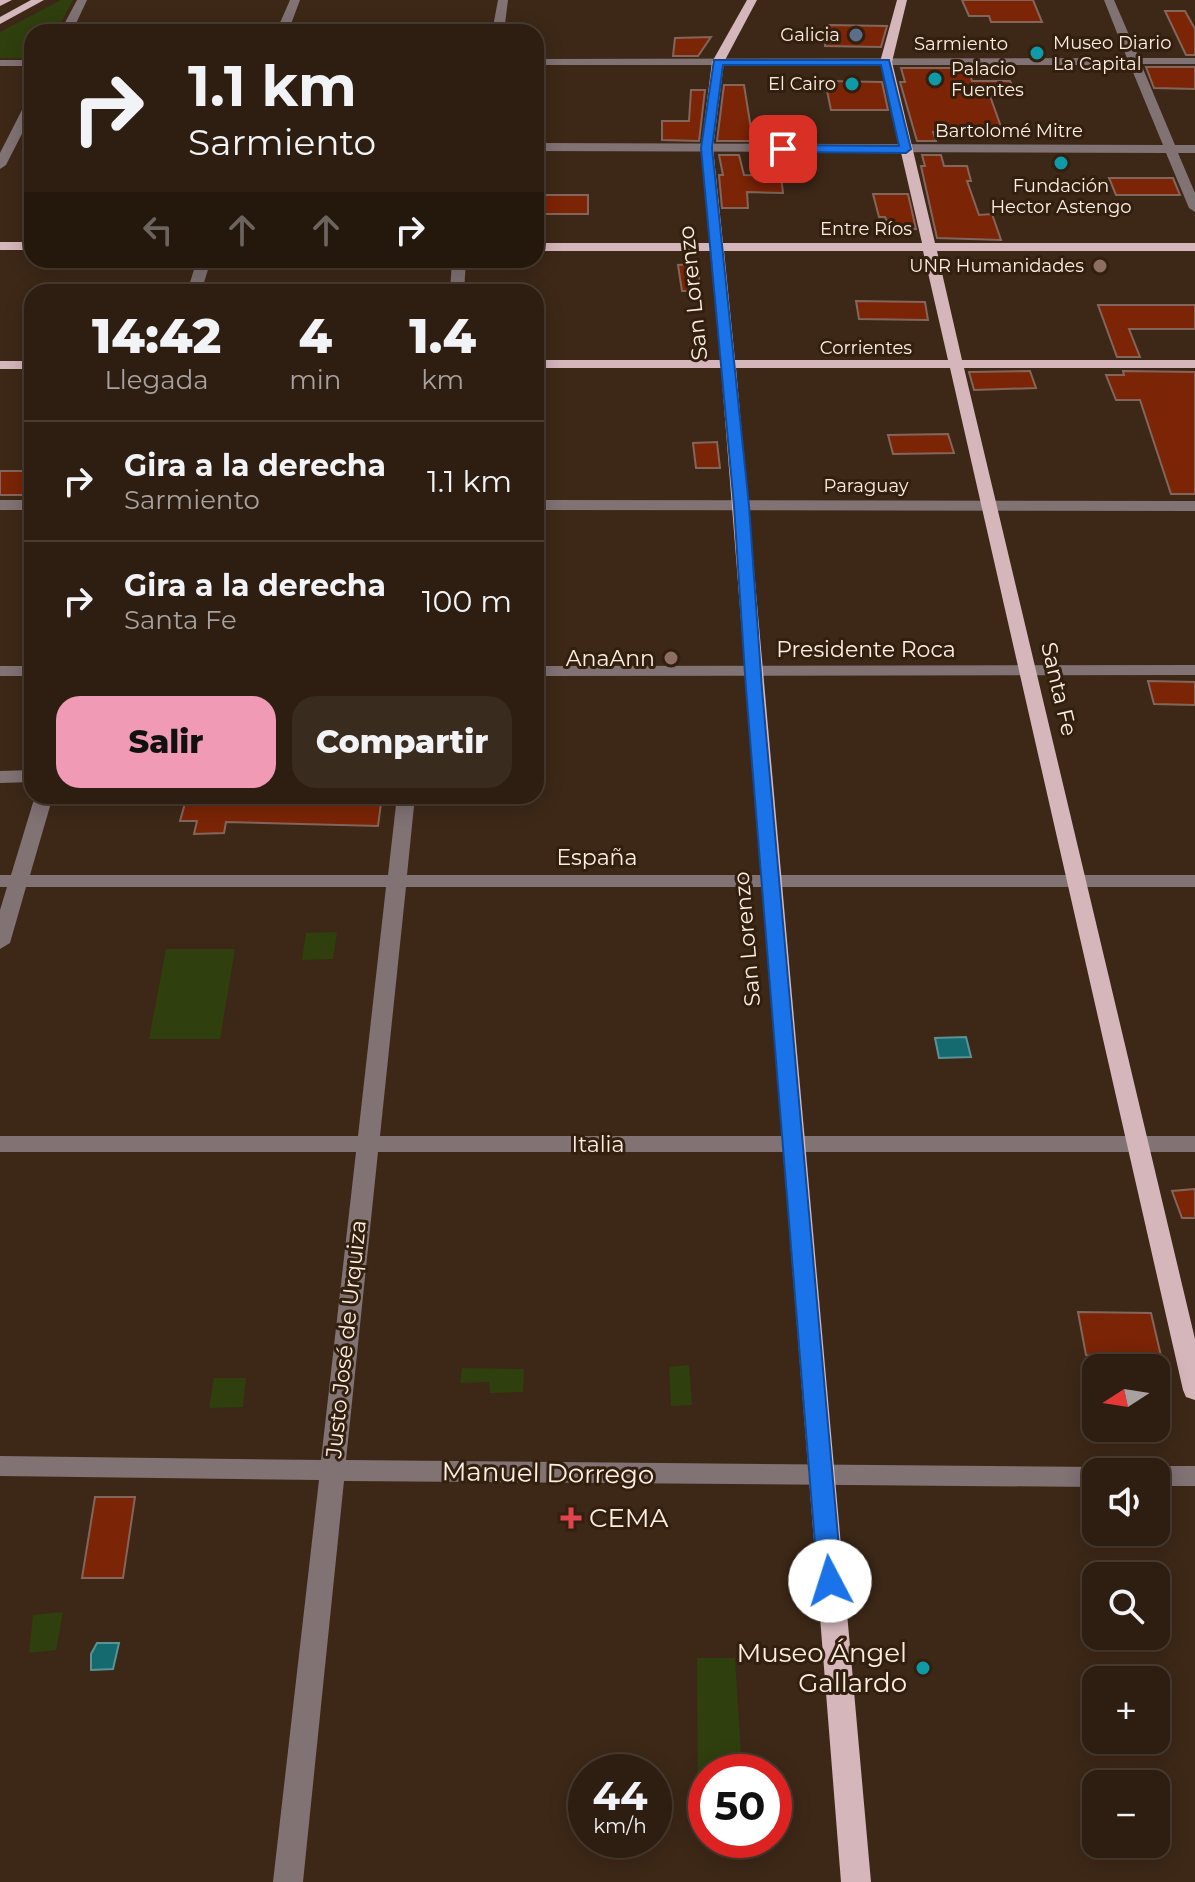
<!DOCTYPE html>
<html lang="es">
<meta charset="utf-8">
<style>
body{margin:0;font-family:Montserrat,sans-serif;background:#3a2b1f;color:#f1f3f6;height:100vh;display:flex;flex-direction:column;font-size:30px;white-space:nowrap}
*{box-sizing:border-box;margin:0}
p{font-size:26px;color:#a7a29f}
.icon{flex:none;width:44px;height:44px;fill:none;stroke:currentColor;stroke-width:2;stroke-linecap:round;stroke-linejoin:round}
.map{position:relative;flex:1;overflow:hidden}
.details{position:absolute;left:24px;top:284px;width:520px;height:520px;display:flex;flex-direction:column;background:#2e1e11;border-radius:24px;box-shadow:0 4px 20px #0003,0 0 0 2px #493c31}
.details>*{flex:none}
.guide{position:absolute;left:24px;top:24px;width:520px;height:244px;border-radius:24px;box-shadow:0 4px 20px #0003,0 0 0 2px #493c31;background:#2e1e11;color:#f1f3f6;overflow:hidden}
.needle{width:52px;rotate:258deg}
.tools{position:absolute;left:1082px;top:1354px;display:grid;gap:16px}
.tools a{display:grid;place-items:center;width:88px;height:88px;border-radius:16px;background:#2e1e11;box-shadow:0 4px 20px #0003,0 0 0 2px #493c31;font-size:40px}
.speed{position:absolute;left:568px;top:1754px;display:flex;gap:16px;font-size:40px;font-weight:700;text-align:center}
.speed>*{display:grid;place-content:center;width:104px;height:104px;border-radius:50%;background:#2e1e11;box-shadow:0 4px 20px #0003,0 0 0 2px #493c31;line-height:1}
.speed small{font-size:20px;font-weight:400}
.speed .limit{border:12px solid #d22;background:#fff;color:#111}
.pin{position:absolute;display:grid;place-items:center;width:68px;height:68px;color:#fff;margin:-34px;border-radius:16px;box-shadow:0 4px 12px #0006}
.me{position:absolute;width:88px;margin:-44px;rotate:355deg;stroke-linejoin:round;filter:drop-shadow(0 0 6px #0008)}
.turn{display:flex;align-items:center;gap:28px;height:168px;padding:0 32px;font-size:36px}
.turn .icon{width:104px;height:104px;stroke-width:2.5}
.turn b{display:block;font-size:56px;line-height:68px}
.lanes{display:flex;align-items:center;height:76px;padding:0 32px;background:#0003;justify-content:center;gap:40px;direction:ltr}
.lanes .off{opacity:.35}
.eta{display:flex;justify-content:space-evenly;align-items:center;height:136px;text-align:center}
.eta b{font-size:48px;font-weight:800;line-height:56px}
.cta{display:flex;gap:16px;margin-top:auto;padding:16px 32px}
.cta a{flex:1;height:92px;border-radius:24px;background:#f09ab5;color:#111;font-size:32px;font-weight:800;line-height:92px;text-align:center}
.cta a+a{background:#3a2b1f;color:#f1f3f6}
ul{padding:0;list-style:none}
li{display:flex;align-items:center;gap:24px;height:120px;padding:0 32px;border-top:2px solid #493c31}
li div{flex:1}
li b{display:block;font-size:30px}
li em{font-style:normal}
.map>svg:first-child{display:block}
.green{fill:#303f0e}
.water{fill:#156a70;stroke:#5b9293;stroke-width:2}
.building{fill:#7b2406;stroke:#84655c;stroke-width:2}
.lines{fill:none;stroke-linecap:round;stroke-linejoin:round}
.minor{fill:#817274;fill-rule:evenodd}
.major{fill:#d4b6bb;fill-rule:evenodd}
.route{fill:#1a73e8;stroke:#114b97;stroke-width:2}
.service-dot{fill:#5c6f8a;stroke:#331f0e;stroke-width:3}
.culture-dot{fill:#0f9aa8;stroke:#331f0e;stroke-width:3}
.education-dot{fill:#8d6e63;stroke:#331f0e;stroke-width:3}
.health-dot{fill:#e0444e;stroke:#331f0e;stroke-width:3}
.labels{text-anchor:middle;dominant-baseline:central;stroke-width:6;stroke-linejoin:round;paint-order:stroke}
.far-poi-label{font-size:18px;fill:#fdeee4;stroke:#331f0e;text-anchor:end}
.far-street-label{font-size:18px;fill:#fdeee4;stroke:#331f0e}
.street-label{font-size:22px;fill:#fdeee4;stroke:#331f0e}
.poi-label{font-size:22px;fill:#fdeee4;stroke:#331f0e;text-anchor:end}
.near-street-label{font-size:26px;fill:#fdeee4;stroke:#331f0e}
.near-poi-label{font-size:26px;fill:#fdeee4;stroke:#331f0e;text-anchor:start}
</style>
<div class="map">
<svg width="1195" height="1882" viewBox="0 0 1195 1882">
<rect width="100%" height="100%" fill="#3d2817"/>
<g class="green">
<polygon points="61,0 73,0 56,32 32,32 32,58 0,58 0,32"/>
<polygon points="337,932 333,959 302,960 306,933"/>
<polygon points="166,949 235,949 220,1039 149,1039"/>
<polygon points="689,1365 692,1405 671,1406 669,1367"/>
<polygon points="462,1368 524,1369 523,1392 490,1393 489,1382 460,1383"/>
<polygon points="214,1378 246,1378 243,1407 209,1408"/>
<polygon points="63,1612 56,1650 29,1653 33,1615"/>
<polygon points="697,1658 735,1658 742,1772 706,1772 706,1824 699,1824 698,1803"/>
</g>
<g class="water">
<polygon points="966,1037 971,1057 939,1058 935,1038"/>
<polygon points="97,1643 119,1643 113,1669 91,1670 91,1654"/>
</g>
<g class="building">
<polygon points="962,0 1033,0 1042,22 991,22 989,16 969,16"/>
<polygon points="1165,11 1185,11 1195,29 1195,55 1186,55"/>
<polygon points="827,25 887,26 881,47 825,46"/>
<polygon points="711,37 698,56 673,56 675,38"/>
<polygon points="1146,67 1195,67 1195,89 1154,88"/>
<polygon points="901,68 968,68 972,81 1010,81 1017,96 990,96 1005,138 976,138 974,132 933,132 936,141 917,141 900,82 905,82"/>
<polygon points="825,81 882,82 888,110 831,110"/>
<polygon points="724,85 744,85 753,141 717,141"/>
<polygon points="691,90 705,90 699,141 662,140 662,121 689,121"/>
<polygon points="719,155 739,155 744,175 781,176 783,193 747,192 748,208 722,208 719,175 723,175"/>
<polygon points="922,155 941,155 944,166 967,166 971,181 967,181 979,215 992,214 1001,240 937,238 921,166 925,166"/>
<polygon points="1109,178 1173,178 1180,195 1116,195"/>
<polygon points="873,194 908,194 916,229 891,230 885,217 879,217"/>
<rect x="536" y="195" width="52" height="19"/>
<polygon points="698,264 700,291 682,291 678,265"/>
<polygon points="856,301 925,302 928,320 859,319"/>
<polygon points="1098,305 1195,305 1195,329 1129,329 1140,357 1117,357"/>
<polygon points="1030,371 1036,388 974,390 969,372"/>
<polygon points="1123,371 1195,372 1195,494 1171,494 1140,400 1116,400 1106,375 1124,375"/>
<polygon points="948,434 954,453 893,454 888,435"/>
<polygon points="717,442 720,468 696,468 693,443"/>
<polygon points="0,471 32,471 32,486 27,495 0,495"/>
<polygon points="1148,681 1195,682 1195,705 1154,704"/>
<polygon points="187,796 382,796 378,826 226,822 224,833 194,834 197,821 180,821"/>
<polygon points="1195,1189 1195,1218 1182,1218 1172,1191"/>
<polygon points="1078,1312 1151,1313 1161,1356 1086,1355"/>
<polygon points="95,1497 135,1497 123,1578 82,1578"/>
</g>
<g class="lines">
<g class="minor">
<polygon points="77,0 87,0 72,32 60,32"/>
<polygon points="290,0 300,0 288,32 276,32"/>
<polygon points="498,0 508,0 504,32 492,32"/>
<polygon points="1104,0 1114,0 1139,58 1195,58 1195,64 1141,64 1175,145 1195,145 1195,153 1178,153 1195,193 1195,212 1189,208 1166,153 536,151 536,143 1163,145 1130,65 536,65 536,59 1127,58"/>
<rect x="0" y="60" width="32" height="6"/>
<polygon points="32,98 32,114 6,165 0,169 0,153 26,102"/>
<polygon points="197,260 211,260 201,292 187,292"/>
<polygon points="452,260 466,260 464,292 450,292"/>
<rect x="0" y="500" width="32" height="10"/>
<polygon points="536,500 1195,501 1195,511 536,510"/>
<polygon points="1195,665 1195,675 536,676 536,666"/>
<rect x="0" y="666" width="32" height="10"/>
<polygon points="32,770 32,782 0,783 0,771"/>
<polygon points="35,796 53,796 30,875 388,875 397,796 415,796 407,875 1195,875 1195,887 406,887 380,1136 1195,1136 1195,1152 378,1152 346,1460 1096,1467 1106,1472 1096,1472 1096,1487 344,1481 303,1882 273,1882 319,1480 0,1476 0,1456 321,1460 356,1152 0,1152 0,1136 358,1136 386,887 26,887 10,943 0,949 0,910 7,887 0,887 0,875 11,875"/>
<polygon points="1156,1466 1195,1466 1195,1486 1156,1486 1156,1472 1145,1472"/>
</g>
<g class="major">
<polygon points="0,0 12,0 0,6"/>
<polygon points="31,0 44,0 0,24 0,17"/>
<path d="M747 0H757L724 62 713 148 723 243H922L880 62 897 0H907L892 62 935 243H1195V251H937L962 360H1195V368H964L1195 1339V1400L1186 1397 1183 1390 950 368H736L871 1882H841L721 368H536V360H721L710 251H536V243H710L701 148 712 62ZM724 251H923L948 360H735Z"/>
<rect x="0" y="242" width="32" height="8"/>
<rect x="0" y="361" width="32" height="8"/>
</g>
</g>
<polygon class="route" points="714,60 889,60 911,149 906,153 783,152 777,149 783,145 899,146 881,65 723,65 712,148 749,506 762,689 842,1581 839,1588 830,1591 822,1588 818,1581 746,689 734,506 701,148"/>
<circle class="service-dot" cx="856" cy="35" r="8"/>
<g class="culture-dot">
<circle cx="1037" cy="53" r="8"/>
<circle cx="935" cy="79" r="8"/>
<circle cx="852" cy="84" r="8"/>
<circle cx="1061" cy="163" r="8"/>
<circle cx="923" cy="1668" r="8"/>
</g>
<g class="education-dot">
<circle cx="1100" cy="266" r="8"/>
<circle cx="671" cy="658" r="8"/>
</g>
<path class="health-dot" d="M567 1506h8v8h8v8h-8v8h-8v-8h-8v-8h8z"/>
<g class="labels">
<g class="far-poi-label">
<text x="840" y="35">Galicia</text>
<text x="1053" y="43" text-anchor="start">Museo Diario<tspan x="1053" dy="21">La Capital</tspan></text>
<text x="951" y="69" text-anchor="start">Palacio<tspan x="951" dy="21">Fuentes</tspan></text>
<text x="836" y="84">El Cairo</text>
<text x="1061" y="186" text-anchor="middle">Fundación<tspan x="1061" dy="21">Hector Astengo</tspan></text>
<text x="1084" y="266">UNR Humanidades</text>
</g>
<g class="far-street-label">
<text x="961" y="44">Sarmiento</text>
<text x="1009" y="131">Bartolomé Mitre</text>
<text x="866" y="229">Entre Ríos</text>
<text x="866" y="348">Corrientes</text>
<text x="866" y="486">Paraguay</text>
</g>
<g class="street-label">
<text transform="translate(693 293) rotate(-96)">San Lorenzo</text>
<text x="866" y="649">Presidente Roca</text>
<text transform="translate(1059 689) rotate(77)">Santa Fe</text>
<text x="597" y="857">España</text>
<text transform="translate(747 939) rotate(-95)">San Lorenzo</text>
<text x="598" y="1144">Italia</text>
<text transform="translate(346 1339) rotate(-84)">Justo José de Urquiza</text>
</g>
<g class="poi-label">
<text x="655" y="658">AnaAnn</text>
</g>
<g class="near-street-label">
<text transform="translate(548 1473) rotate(1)">Manuel Dorrego</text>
</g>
<g class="near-poi-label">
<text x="589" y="1518">CEMA</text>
<text x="907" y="1653" text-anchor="end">Museo Ángel<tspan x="907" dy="30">Gallardo</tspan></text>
</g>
</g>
</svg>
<div class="tools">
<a><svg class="needle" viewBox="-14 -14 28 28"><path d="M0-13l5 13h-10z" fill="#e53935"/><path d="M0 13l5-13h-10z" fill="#a7a29f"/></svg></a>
<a><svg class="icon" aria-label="sound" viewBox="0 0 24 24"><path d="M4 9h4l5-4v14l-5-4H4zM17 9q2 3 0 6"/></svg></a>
<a><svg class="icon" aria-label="search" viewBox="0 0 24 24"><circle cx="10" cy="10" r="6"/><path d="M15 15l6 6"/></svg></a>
<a>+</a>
<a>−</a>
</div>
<div class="speed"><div>44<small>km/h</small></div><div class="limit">50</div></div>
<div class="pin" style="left:783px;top:149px;background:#d93025"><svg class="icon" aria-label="arrive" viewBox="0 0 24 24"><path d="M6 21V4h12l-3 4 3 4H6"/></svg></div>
<svg class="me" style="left:830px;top:1581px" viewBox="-20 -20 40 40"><circle r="19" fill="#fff"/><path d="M0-13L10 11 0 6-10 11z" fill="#1a73e8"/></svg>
<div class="guide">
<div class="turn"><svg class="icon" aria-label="right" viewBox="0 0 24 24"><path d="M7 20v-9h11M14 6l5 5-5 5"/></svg><div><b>1.1 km</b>Sarmiento</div></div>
<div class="lanes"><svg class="icon off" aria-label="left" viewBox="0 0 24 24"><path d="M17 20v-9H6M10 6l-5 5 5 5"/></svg><svg class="icon off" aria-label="ahead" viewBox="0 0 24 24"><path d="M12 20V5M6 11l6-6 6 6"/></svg><svg class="icon off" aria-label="ahead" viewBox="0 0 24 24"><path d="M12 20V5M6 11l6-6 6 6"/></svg><svg class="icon" aria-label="right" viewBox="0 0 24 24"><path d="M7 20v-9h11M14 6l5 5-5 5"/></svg></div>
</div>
<section class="details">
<div class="eta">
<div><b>14:42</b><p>Llegada</p></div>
<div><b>4</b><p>min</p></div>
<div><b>1.4</b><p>km</p></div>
</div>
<ul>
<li><svg class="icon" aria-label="right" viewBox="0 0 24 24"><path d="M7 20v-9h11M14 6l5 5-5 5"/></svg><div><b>Gira a la derecha</b><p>Sarmiento</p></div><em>1.1 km</em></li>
<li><svg class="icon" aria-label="right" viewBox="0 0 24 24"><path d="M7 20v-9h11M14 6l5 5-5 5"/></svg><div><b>Gira a la derecha</b><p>Santa Fe</p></div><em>100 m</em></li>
</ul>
<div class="cta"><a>Salir</a><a>Compartir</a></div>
</section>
</div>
